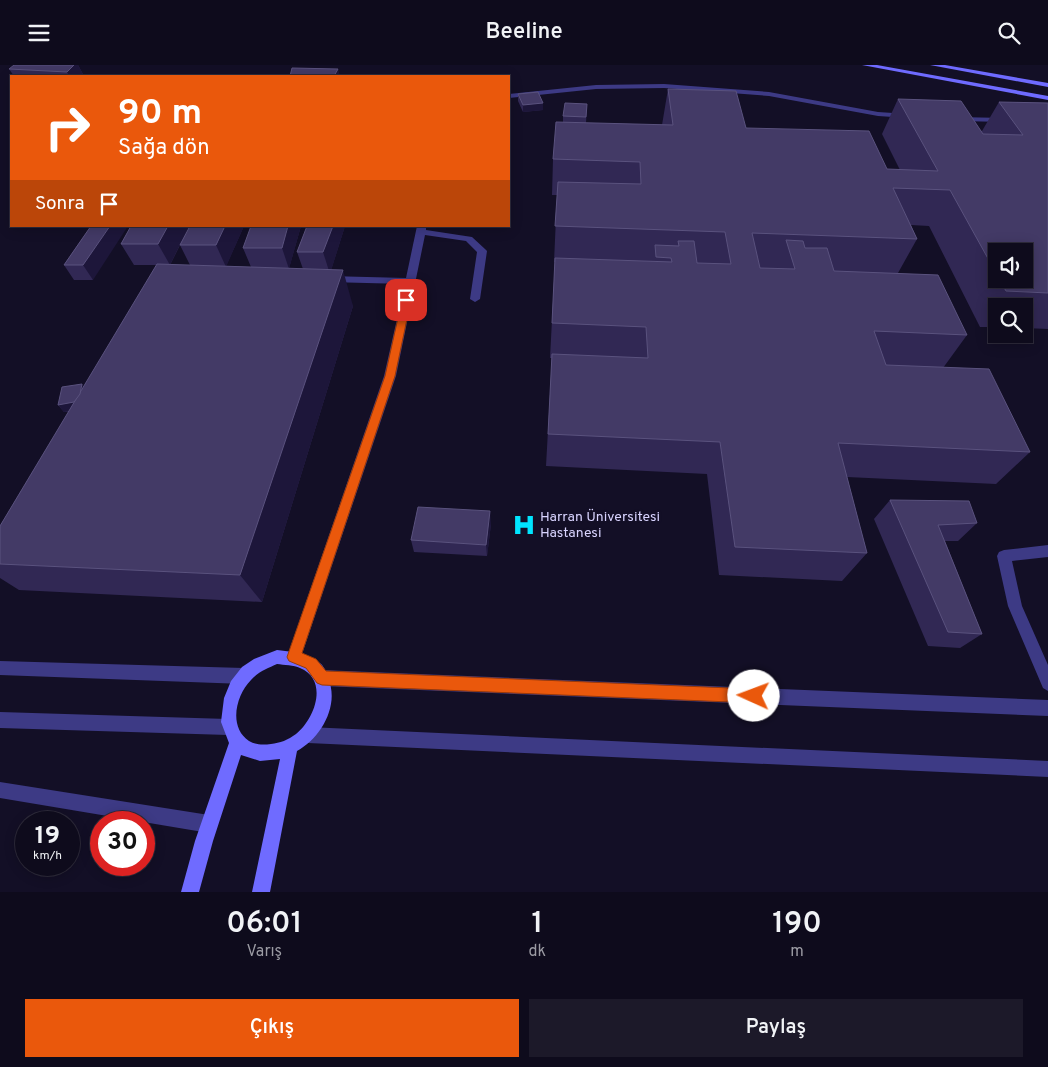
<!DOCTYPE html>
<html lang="tr">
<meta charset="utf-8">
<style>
body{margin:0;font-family:Overpass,sans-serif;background:#1c1929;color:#f1f3f6;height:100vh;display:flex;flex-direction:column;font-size:19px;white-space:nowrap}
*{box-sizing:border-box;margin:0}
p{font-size:16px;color:#9b9ba3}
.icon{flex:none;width:28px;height:28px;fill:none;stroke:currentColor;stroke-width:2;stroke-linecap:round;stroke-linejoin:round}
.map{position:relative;height:827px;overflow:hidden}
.panel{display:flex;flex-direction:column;background:#0e0b1c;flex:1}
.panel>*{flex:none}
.guide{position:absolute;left:10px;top:10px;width:500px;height:152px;border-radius:0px;box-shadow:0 2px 12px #0003,0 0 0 1px #2e2b3b;background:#ea580c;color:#fff;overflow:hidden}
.fabs{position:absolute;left:988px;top:178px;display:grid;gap:10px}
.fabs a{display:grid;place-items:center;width:45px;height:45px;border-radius:0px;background:#0e0b1c;box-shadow:0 2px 12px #0003,0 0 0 1px #2e2b3b;font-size:25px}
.speed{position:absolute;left:15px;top:746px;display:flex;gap:10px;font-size:25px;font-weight:700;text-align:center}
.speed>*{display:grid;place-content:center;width:65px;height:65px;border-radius:50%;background:#0e0b1c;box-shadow:0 2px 12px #0003,0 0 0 1px #2e2b3b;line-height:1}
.speed small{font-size:12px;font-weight:400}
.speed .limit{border:8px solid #d22;background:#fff;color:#111}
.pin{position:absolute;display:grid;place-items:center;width:42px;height:42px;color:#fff;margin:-21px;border-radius:10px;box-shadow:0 2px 8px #0006}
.me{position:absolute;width:55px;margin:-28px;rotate:272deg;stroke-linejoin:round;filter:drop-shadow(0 0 4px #0008)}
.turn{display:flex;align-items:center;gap:18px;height:105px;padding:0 25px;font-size:22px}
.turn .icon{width:65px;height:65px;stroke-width:2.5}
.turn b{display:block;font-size:35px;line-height:42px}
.then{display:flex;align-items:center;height:48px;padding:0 25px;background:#0003;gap:10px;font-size:19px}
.eta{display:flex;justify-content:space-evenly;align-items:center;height:85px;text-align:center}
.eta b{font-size:30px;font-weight:600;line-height:35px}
.button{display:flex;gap:10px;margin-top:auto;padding:10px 25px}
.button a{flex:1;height:58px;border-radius:0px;background:#ea580c;color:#fff;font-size:20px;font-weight:600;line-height:58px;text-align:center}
.button a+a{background:#1c1929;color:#f1f3f6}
header{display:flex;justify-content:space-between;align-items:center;height:65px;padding:0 25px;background:#0e0b1c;font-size:22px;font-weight:600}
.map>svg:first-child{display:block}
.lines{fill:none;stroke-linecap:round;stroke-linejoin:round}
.lane{fill:#3d3a85;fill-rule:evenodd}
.street{fill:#3d3a85;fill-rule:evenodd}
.secondary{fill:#6f6bff;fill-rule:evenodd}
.wall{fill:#312854;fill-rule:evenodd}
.shaded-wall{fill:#1d163a}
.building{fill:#433a66;stroke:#5a527e}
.route{fill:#ea580c;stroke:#983908}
.labels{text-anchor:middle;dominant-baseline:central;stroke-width:4.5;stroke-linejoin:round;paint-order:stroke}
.poi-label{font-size:14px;fill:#d9d4ff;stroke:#130f26;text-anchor:start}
</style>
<header><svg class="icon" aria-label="menu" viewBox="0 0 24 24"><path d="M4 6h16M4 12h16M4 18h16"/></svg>Beeline<svg class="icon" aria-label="search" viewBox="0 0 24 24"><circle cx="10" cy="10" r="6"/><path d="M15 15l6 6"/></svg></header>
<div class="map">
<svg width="1048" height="827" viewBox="0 0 1048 827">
<rect width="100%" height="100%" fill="#130f26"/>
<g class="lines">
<g class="lane">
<polygon points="664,19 769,27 878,47 908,49 912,51 908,53 878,51 769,31 664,23 596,24 509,33 509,29 596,20"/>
<polygon points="955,52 1006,53 1010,55 1006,57 958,56 955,56"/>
<polygon points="417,161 426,161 426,165 472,172 485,184 487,186 480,234 475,237 470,234 477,187 466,176 425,170 396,311 301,592 299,597 294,599 289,597 287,592 384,311 405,219 328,217 323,214 328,211 406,213"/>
</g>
<g class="street">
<polygon points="1048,480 1048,492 1012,496 1022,541 1048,600 1048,626 1043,623 1008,541 997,491 999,487 1004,485"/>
<polygon points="0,596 244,603 249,606 252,611 249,616 244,619 0,610"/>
<polygon points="322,605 1048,635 1048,651 322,621 317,618 314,613 317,608"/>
<polygon points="0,647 228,654 234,656 236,662 234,668 228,670 0,663"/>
<polygon points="308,662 1048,696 1048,712 308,678 302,676 300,670 302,664"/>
<polygon points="0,717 209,750 215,753 218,759 215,765 209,768 0,733"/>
</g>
<g class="secondary">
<polygon points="862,0 877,0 1048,31 1048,35"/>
<polygon points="930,0 945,0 1048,18 1048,22"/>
<path d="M277 585C294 587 307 588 321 599 325 603 326 608 328 613 340 640 321 673 297 686L270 827H252L280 694 260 696 241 690 213 776 199 827H181L195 776 229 678 221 657 224 633 231 616 242 602 254 594ZM277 599C284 600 294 600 300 603 329 615 315 654 296 669 288 675 280 678 271 679 263 680 256 680 249 676 228 662 236 630 251 615 258 607 268 603 277 599Z"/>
</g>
</g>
<g class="wall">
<polygon points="78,0 84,11 14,11 9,4"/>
<path d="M668 24 746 63 887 104 900 105 882 69 898 34 982 66 999 37 1048 38V264L1024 263V241H996V262H980L929 161 911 160 917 174 898 208 967 270 943 303 1030 387 996 419 847 412 867 488 842 516 719 510 707 409 546 401 552 293H550L555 197H554L557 130H552L553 94 563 57V51L587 39 586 58 662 60ZM996 186 1024 214H996Z"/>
<polygon points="518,29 543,38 543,45 523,47 518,36"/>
<polygon points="91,161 93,215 74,215 64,200"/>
<path d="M131 161H189L180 180 190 161H244L226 201 251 202 243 183 301 161 289 203 303 204 297 187 307 161H345L331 205 353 241 262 537 19 525 0 513V461L69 347H64L58 340 82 319 84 322 157 200H134L121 179ZM180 180 190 200H170Z"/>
<polygon points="890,435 977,458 958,476 945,476 982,569 960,583 928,581 874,454"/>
<polygon points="491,459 487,491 414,487 411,475"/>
</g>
<g class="shaded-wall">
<polygon points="74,0 78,0 84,11 69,11 67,7"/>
<polygon points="338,4 340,11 334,11"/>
<polygon points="543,38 543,45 523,47 523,40"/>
<polygon points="110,161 128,161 93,215 83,200"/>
<polygon points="168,161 189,161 170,200 158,179"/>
<polygon points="225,161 244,161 226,202 216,180"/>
<polygon points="288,161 301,161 289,204 282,183"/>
<polygon points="333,161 345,161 330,209 323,187"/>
<polygon points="343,205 353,241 262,537 240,510"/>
<polygon points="82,319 87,326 84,344 64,347 58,340"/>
<polygon points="490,446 491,459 487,491 486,480"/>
</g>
<g class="building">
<polygon points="14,0 74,0 67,7 9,4"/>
<polygon points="292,3 338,4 334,11 290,11"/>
<polygon points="668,24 736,26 746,63 869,66 887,104 938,106 898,34 961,36 983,69 1023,70 999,37 1048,38 1048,228 1006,226 999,214 1024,214 1024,186 996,186 996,208 950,125 893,123 917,174 752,168 760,203 795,204 786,175 803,176 805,183 827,183 834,206 938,210 967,270 874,266 886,300 989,304 1030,387 838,378 867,488 735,482 720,377 548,369 552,289 648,293 646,262 552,258 555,193 672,197 671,193 656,192 655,180 679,181 678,176 694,176 697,198 731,199 725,167 555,161 558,117 641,119 640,97 553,94 556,57 673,60"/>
<polygon points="538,27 543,38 523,40 518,29"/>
<polygon points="565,38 587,39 586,52 563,51"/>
<polygon points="91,161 110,161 83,200 64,200"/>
<polygon points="131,161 168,161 158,179 121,179"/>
<polygon points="190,161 225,161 216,180 180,180"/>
<polygon points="251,161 288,161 282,183 243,183"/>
<polygon points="307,161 333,161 323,187 297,187"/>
<polygon points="157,199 343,205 240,510 0,499 0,461"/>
<polygon points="82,319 80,329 74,337 58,340 62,322"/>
<polygon points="890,435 969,436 977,458 938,460 982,569 948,567"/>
<polygon points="418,442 490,446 486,480 411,475"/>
</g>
<polygon class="route" points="406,232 411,235 395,311 302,588 316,594 326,606 754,624 759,626 761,631 759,636 754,638 322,620 317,618 306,603 289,596 287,592 385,311 402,235"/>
<defs>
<symbol id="hospital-bare" viewBox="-9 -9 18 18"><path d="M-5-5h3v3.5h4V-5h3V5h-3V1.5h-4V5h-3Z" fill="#00e5ff" stroke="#130f26" stroke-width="2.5" paint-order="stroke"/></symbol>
</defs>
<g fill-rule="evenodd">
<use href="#hospital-bare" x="508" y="444" width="32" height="32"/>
</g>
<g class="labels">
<g class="poi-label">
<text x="540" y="452">Harran Üniversitesi<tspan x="540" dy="16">Hastanesi</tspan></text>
</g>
</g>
</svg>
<div class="fabs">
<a><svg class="icon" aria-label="sound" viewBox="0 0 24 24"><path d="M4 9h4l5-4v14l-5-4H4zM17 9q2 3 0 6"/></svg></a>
<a><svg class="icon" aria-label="search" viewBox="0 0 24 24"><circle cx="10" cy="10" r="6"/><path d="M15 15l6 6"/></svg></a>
</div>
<div class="speed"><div>19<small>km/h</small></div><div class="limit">30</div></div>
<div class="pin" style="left:406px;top:235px;background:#d93025"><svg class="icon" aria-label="arrive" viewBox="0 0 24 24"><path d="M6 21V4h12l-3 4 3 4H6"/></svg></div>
<svg class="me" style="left:754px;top:631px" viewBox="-20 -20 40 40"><circle r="19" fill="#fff"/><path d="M0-13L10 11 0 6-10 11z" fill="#ea580c"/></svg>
<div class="guide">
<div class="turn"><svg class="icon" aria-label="right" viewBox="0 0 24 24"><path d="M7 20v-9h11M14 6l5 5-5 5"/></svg><div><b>90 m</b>Sağa dön</div></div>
<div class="then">Sonra<svg class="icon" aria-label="arrive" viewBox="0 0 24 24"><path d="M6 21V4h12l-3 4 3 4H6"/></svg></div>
</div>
</div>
<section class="panel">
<div class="eta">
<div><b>06:01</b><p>Varış</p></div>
<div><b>1</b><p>dk</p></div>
<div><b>190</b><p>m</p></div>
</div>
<div class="button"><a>Çıkış</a><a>Paylaş</a></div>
</section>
